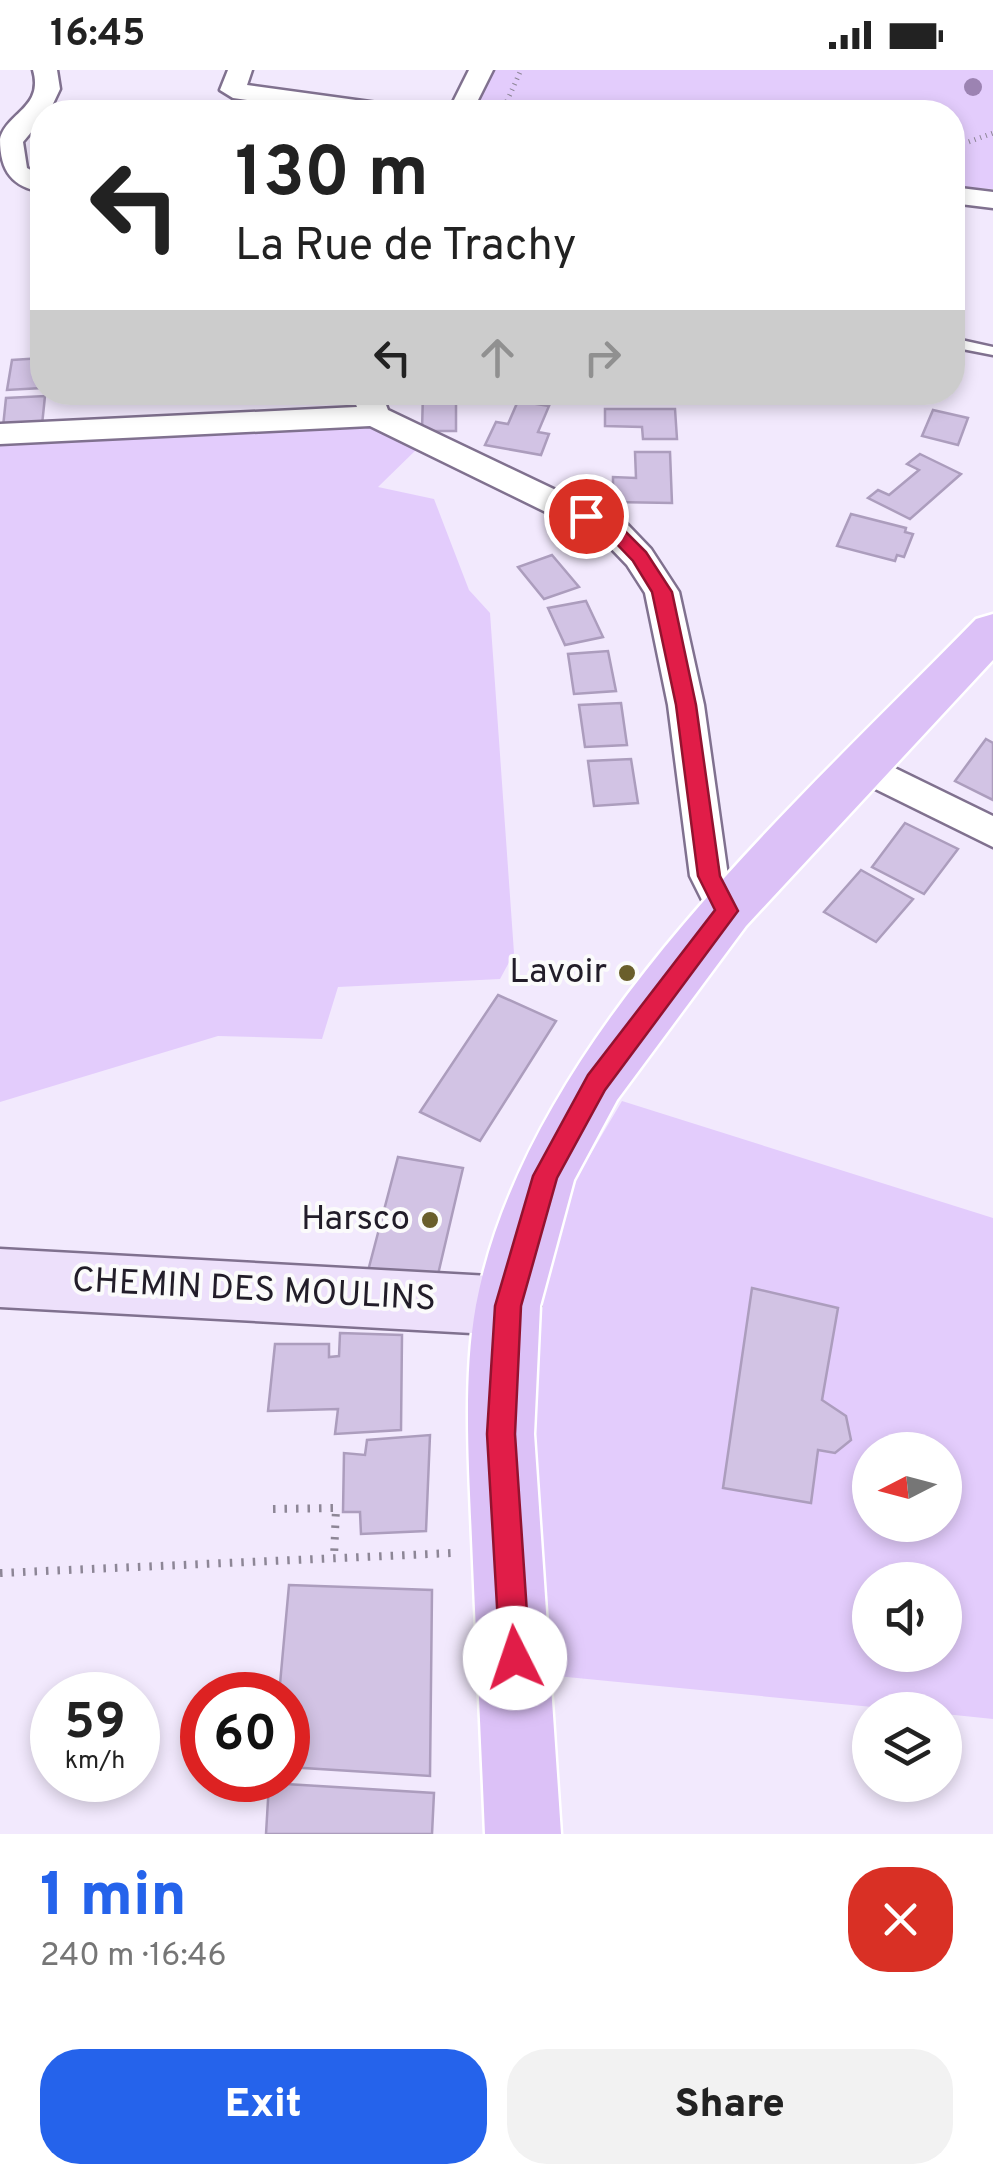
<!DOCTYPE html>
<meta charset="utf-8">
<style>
body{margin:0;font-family:Overpass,sans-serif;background:#f2f2f2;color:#222;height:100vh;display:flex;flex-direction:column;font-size:38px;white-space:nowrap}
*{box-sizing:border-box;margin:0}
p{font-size:32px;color:#767676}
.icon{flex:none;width:55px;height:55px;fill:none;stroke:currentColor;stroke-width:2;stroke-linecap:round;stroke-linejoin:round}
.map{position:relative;height:1764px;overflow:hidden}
.sheet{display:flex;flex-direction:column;background:#fff;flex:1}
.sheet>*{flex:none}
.top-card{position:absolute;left:30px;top:30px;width:935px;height:305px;border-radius:40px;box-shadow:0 5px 15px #0003;background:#fff;color:#222;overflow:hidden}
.needle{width:65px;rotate:264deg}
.buttons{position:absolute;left:852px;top:1362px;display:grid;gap:20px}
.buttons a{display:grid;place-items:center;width:110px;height:110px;border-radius:50%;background:#fff;box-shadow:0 5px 15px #0003;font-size:50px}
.speed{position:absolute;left:30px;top:1602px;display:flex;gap:20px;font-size:50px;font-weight:700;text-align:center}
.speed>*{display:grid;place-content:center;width:130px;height:130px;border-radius:50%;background:#fff;box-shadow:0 5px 15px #0003;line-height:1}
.speed small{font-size:25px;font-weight:400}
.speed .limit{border:15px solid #d22;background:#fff;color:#111}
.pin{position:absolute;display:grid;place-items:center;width:85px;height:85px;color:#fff;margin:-42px;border:5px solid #fff;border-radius:50%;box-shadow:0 2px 10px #0007}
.me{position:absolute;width:110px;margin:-55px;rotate:356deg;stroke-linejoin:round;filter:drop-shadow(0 0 8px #0008)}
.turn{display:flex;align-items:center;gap:35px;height:210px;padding:0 40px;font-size:45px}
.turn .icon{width:130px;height:130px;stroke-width:2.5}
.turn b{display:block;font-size:70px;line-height:85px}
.lanes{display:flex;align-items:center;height:95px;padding:0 40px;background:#0003;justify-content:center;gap:50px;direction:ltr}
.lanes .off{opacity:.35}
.round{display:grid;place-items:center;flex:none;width:105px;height:105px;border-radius:40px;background:#f2f2f2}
.overview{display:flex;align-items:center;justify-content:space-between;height:170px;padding:0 40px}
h1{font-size:60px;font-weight:800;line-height:75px;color:#2563eb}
.primary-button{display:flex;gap:20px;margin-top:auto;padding:20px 40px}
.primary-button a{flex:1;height:115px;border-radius:40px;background:#2563eb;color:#fff;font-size:40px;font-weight:800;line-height:115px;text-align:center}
.primary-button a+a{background:#f2f2f2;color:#222}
.status{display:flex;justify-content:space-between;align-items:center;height:70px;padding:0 50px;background:#fff;direction:ltr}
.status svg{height:28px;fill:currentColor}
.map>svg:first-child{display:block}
.green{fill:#e3ccfc;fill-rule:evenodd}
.building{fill:#d2c3e4;stroke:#ac9dbd;stroke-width:2.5}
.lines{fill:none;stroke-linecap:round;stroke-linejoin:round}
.lane-casing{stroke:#80718f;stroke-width:5}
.street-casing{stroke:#80718f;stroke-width:5}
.secondary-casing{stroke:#80718f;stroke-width:5}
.primary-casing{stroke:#fff;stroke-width:5}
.path-far1{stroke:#8d8696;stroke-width:5;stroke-dasharray:1 5;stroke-linecap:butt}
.path{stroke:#8d8696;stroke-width:8;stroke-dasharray:2.5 9;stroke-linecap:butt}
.lane{fill:#fff;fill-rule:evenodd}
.street{fill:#fff;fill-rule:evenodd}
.secondary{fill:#ede0fb;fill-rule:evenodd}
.primary{fill:#dcc1f7;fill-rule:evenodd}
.tree{fill:#9c83b2}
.route{fill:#e11d48;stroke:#92132f;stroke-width:2.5}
.poi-dot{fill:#6a5e2b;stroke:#fbfbfb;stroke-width:4}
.labels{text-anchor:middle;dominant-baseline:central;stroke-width:8;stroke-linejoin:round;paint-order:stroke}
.poi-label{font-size:35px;fill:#221d29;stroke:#fbfbfb;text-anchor:end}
.street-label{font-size:35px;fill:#221d29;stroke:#fbfbfb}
</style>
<div class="status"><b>16:45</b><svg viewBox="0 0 49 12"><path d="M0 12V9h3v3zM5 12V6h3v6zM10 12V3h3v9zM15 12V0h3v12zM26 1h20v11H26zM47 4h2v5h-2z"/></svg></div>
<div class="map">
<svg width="993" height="1764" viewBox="0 0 993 1764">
<rect width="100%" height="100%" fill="#f2e9fd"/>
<g class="green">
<polygon points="487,0 993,0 993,119 953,117 952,42 468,42"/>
<polygon points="367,353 419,377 378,417 434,429 469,520 490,543 514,883 500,909 338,917 322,969 218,966 0,1032 0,367"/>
<path d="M622 1031 993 1148V1649L945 1644V1640H903L536 1604 526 1300 551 1151ZM870 1380H945V1455H870ZM870 1510H945V1585H870Z"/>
</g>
<g class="building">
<polygon points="42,288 42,318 7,320 12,290"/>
<polygon points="423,322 456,322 456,361 422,361"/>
<polygon points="45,326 42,355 3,357 6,328"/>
<polygon points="518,331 549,336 538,362 549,364 541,385 485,375 496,352 508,354"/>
<polygon points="605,339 675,339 677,369 643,369 642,357 605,356"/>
<polygon points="933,340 968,348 958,375 922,366"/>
<polygon points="635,382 670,382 672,433 613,432 613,407 636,408"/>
<polygon points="920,384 961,404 910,449 868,428 878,420 889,425 919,400 907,394"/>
<polygon points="851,444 906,458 905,462 913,464 904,487 897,485 895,491 837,476"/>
<polygon points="552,485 579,517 544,529 518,497"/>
<polygon points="586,531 603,567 565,575 548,538"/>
<polygon points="608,581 616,621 574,624 568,584"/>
<polygon points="621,633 627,675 585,677 579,635"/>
<polygon points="986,669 993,673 993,730 955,711"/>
<polygon points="631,689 638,733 594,736 588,691"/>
<polygon points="905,753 958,779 924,824 872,797"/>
<polygon points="861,800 913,829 876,872 824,842"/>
<polygon points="498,925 556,951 480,1071 420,1042"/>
<polygon points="398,1087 463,1098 436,1213 368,1201"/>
<polygon points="752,1218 838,1238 822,1330 846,1346 851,1370 835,1383 818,1380 811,1433 723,1418"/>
<polygon points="340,1263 402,1265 401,1360 335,1364 338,1339 268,1341 275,1274 329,1274 329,1287 339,1286"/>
<polygon points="430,1365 426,1461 361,1464 360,1442 343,1442 344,1383 365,1385 367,1370"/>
<polygon points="289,1515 432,1520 430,1706 288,1697 288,1625 279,1625"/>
<polygon points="269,1713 434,1723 432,1764 266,1764"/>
</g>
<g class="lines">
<defs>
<polygon id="lane" points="952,268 993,277 993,285 952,277"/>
<g id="street">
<path d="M33 0H57L60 19 51 38 42 42V49L23 72 27 98 42 106V122C13 117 0 102 0 69 7 42 44 38 33 0Z"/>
<polygon points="228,0 252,0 247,15 385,34 398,42 336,42 233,28 220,20"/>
<polygon points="469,0 493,0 472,42 448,42"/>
<polygon points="952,117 993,122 993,138 952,133"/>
<polygon points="351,322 381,322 388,340 627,454 651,479 679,522 704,635 728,806 747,841 741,852 727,856 713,852 690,806 668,635 645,523 627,495 603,470 370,356 0,374 0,354 357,337"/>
<polygon points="864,683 993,746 993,777 851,707 846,697 851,687"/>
</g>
<polygon id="secondary" points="0,1179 508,1207 530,1215 540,1236 530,1257 508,1265 0,1237"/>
<path id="primary" d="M993 544V590L746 856 617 1030 574 1110 540 1236 534 1364 561 1764H485C481 1666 476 1568 472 1469 469 1396 463 1308 476 1235 527 968 794 737 976 549Z"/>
</defs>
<use href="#lane" class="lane-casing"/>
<use href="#street" class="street-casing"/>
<use href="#secondary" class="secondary-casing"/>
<use href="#primary" class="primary-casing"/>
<g class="path-far1">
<polyline points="502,42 521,0"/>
<polyline points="952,78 993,63"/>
</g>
<g class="path">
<polyline points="273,1439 336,1438 334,1488"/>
<polyline points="0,1503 453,1483"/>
</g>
<use href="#lane" class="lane"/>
<use href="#street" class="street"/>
<use href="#secondary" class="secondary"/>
<use href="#primary" class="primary"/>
</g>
<circle class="tree" cx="973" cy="17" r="9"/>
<polygon class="route" points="586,441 622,458 646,482 672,522 696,635 720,806 738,841 605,1020 557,1108 521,1236 515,1364 530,1588 525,1599 515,1603 504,1599 500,1588 487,1364 495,1236 533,1106 588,1005 715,840 698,806 676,635 652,522 633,491 609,466 580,451 577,446"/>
<g class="poi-dot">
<circle cx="627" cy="903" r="10"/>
<circle cx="430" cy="1150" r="10"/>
</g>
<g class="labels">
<g class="poi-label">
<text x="607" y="903">Lavoir</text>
<text x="410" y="1150">Harsco</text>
</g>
<g class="street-label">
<text transform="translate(254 1221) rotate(3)">CHEMIN DES MOULINS</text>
</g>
</g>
</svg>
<div class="buttons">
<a><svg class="needle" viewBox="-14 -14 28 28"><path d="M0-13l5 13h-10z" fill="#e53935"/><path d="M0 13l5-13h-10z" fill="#767676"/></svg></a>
<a><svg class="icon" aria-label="sound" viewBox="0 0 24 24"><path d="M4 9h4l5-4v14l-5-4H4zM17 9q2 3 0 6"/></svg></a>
<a><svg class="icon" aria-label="layers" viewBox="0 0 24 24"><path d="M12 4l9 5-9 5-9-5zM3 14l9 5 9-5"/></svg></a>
</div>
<div class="speed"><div>59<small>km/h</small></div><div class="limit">60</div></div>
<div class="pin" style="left:586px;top:446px;background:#d93025"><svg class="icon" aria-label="arrive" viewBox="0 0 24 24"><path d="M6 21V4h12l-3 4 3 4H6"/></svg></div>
<svg class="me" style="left:515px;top:1588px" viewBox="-20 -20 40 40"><circle r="19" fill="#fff"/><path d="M0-13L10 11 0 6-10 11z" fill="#e11d48"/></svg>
<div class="top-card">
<div class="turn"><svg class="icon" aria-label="left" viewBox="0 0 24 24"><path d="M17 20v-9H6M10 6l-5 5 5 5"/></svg><div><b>130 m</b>La Rue de Trachy</div></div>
<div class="lanes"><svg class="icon" aria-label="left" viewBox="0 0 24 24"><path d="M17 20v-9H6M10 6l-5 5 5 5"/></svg><svg class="icon off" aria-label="ahead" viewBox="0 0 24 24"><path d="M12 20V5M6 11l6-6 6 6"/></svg><svg class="icon off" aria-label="right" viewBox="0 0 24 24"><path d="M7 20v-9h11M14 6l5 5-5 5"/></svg></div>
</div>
</div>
<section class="sheet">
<div class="overview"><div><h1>1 min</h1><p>240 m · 16:46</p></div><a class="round" style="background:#d93025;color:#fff"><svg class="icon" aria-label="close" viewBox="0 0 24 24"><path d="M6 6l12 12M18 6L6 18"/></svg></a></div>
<div class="primary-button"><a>Exit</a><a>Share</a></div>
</section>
